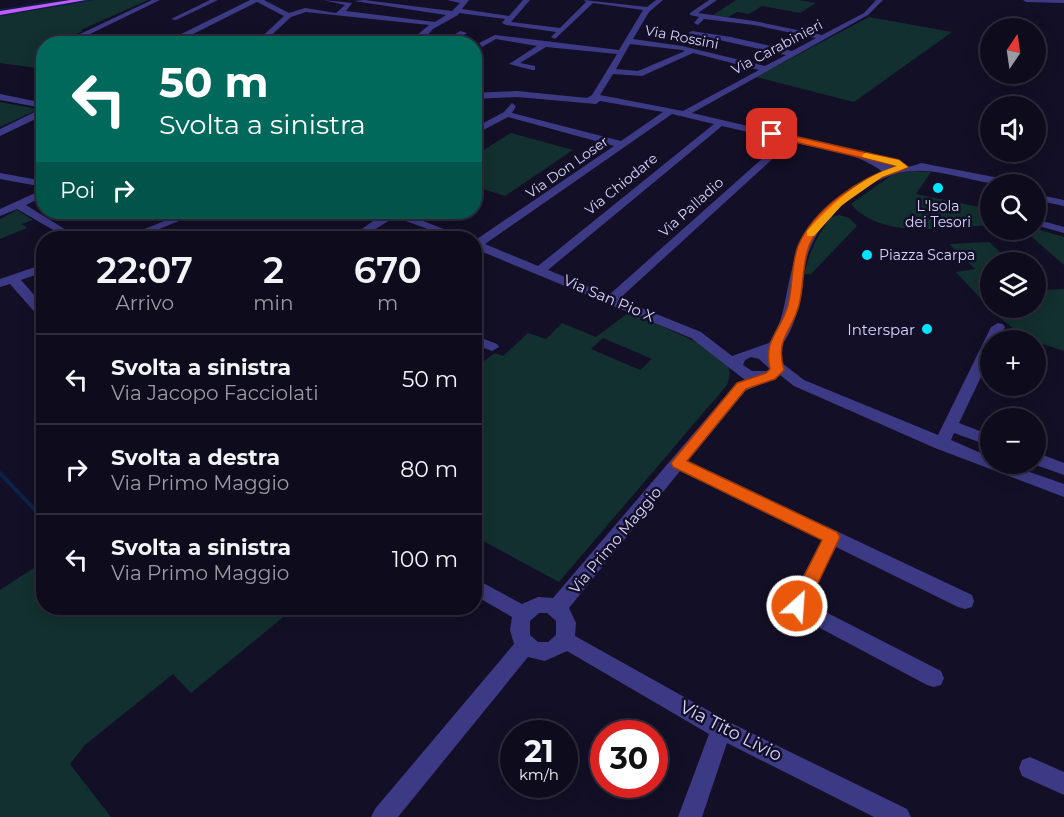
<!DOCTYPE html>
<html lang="it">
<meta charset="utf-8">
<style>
body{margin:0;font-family:Montserrat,sans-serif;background:#1c1929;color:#f1f3f6;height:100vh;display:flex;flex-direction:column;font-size:22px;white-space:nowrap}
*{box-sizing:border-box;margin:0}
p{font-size:20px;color:#9b9ba3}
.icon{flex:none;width:33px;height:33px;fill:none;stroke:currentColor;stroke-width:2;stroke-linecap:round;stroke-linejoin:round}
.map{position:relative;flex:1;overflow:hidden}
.sheet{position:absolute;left:36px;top:231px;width:446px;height:384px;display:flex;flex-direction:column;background:#0e0b1c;border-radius:24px;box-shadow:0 3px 15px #0003,0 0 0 2px #2e2b3b}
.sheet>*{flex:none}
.top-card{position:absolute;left:36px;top:36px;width:446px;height:183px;border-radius:24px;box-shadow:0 3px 15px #0003,0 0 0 2px #2e2b3b;background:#00695c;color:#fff;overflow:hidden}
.needle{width:39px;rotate:13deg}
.tools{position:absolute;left:980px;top:18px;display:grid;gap:12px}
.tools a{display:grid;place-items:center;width:66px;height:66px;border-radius:50%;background:#0e0b1c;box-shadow:0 3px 15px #0003,0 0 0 2px #2e2b3b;font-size:30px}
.speed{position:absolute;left:500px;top:720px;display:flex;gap:12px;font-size:30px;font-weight:700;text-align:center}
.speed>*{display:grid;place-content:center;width:78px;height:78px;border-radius:50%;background:#0e0b1c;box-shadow:0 3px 15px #0003,0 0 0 2px #2e2b3b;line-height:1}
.speed small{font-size:15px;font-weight:400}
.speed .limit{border:9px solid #d22;background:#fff;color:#111}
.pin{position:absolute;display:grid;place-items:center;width:51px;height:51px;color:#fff;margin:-26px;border-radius:12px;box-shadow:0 3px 9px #0006}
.me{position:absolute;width:66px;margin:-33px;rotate:26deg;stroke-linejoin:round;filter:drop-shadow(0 0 4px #0008)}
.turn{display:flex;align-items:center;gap:21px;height:126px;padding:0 24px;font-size:27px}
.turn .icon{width:78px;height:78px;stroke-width:2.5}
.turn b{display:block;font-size:42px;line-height:51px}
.then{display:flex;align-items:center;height:57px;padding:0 24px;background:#0003;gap:12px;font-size:22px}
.eta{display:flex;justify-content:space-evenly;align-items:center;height:102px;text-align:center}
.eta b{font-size:36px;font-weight:600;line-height:42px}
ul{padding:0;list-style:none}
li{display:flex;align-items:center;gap:18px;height:90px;padding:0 24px;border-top:2px solid #2e2b3b}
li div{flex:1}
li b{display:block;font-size:22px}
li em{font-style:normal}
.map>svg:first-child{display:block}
.green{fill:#12302f;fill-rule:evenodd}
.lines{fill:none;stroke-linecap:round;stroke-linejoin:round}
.stream-far1{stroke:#0c2248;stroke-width:1.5}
.stream{stroke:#0c2248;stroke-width:4}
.minor{fill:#3d3a85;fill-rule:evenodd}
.major{fill:#c25bff;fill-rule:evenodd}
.route{fill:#ea580c;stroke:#983908;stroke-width:1.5}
.slow{fill:#f59e0b}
.poi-dot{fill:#00e5ff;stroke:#130f26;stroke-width:2}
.labels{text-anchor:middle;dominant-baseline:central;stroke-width:5;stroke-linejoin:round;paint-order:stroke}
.far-street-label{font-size:14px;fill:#d9d4ff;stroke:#130f26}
.far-poi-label{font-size:14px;fill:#d9d4ff;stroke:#130f26}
.street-label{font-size:15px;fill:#d9d4ff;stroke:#130f26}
.poi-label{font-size:15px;fill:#d9d4ff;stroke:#130f26;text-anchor:end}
.near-street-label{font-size:18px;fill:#d9d4ff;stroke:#130f26}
</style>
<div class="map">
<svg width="1064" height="817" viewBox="0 0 1064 817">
<rect width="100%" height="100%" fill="#130f26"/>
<g class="green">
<polygon points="94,0 148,0 81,30 83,31 74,35 77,38 66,43 44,44 43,69 0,63 0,16"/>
<polygon points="736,0 799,0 816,3 800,13 762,6 749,14 737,12 728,17 713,15"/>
<polygon points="869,17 952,32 854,102 756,77"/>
<polygon points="0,102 32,108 37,110 0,127"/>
<polygon points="511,133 573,150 505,196 474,186 474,156"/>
<path d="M911 171 931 172 916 194 989 209 986 215 990 216V225C948 228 881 240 851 204L892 175Z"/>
<polygon points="17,210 33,220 22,224 27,228 0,239 0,219"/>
<path d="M839 215 849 218 857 226 811 274H804C810 251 817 235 831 217Z"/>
<polygon points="1024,230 1040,230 1064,237 1064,265"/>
<polygon points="989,242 1011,262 990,262 990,308 1035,308 1035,284 1042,290 1064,289 1064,351 1027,339 995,314 956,272 975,269 949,244"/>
<path d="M628 313C650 322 718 346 728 367 731 373 729 379 727 385L559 582 474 536V356L484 361 495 353 503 356 528 333 546 339 562 323 596 337ZM603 338 652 359 640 370 591 349Z"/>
<polygon points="43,562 44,608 280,608 287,614 191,693 173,674 85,745 70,764 111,817 0,817 0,590"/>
</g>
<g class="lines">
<g class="stream-far1">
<polyline points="0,10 63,0"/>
<polyline points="0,15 91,0"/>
</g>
<polyline class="stream" points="0,473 36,511"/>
<g class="minor">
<path d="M152 0H160L90 34 163 43 250 0H264L289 13 305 8 336 13 345 5 323 0 352 3 346 11 435 22 446 15 354 1 364 0 452 11 460 3 447 0H469L462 9 509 16 523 0H530L511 22 560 28 586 2 584 0 647 7 656 0H663L649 12 633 39 682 46 765 66 786 55 688 33 692 31 731 37 792 51 816 38 754 25 704 19 698 25 694 23 699 17 690 15V13L709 0H717L698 13 754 21 822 35 864 13 876 0H883L868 15 692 113 859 152C882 160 898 174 921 163L1015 181 1020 184C980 189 939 163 899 173 861 183 823 214 809 251 798 280 803 340 769 353L804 380 938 435 991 327 998 323 1003 324 1005 327 998 340H990V358L959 423 990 435V446L954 433 951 440 990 457V464H1007L1064 484V497L935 448 794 386 780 375 776 379 767 381 745 391 688 461 972 595 974 601 972 607 965 609 958 607 836 547 808 603 941 671 944 678 941 685 934 687 927 685 790 612 787 606 822 540 680 471 569 608 576 623 575 636 729 722 907 809 911 817H874L727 743 702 817H678L709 734 567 651 545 661 528 657 398 817H371L375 809 514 644 510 630 512 617 474 595V578L522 604 538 597 553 598 735 385 745 380 691 338 478 250 474 251V241L614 146 508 117 474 135V128L504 112 512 103 516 106 512 113 621 141 663 112 600 101 596 104 517 97 474 99V93L517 91 587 98 592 95 617 54 546 47 520 63 535 66V70H532L509 64 537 46 496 39 482 47 479 43 495 35 619 50 643 10 593 3 555 39 551 37 556 32 506 25 502 23 505 19 459 13 458 15 433 29 419 44H412L416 36 429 25 306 12 291 17 262 44H254L284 16 257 2 173 44H136L78 35ZM630 44 682 50 685 51 638 71 616 69ZM693 53 759 70 683 111 600 95 613 74 642 76ZM672 114 714 124 538 266 485 244ZM722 126 783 140 609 295 548 270ZM791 142C822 149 857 152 883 172 840 187 802 224 792 269 785 295 785 320 769 343L732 356 701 332 619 299ZM751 357 759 359 770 369 767 371H752L743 365 745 360ZM539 613H547L556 621V635L548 642H538L530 635V621Z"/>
<polygon points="210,0 218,0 176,20 171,19"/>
<polygon points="1023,0 1064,0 1064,3 1026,2"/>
<polygon points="460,31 467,33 450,44 441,44"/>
<polygon points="330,39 401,42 404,44 327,43"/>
<polygon points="0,94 44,103 44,115 0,136 0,129 43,108 0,100"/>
<polygon points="0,173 44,181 44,187 0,179"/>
<polygon points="44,189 44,196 26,205 79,238 67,238 17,209 0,216 0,209"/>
<polygon points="1035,194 1064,200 1064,206 1035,200"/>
<polygon points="187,212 201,212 137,238 122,238"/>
<polygon points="386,212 400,212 467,238 452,238 395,217 361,238 349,238"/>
<polygon points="1035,219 1064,227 1064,233 1035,225"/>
<polygon points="44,264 44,272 21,280 44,306 44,318 39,317 10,284 0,287 0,279"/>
<polygon points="474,335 497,344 499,347 492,351 474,344"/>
<polygon points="1035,452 1064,463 1064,475 1033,464"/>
<polygon points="1030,757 1064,772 1064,795 1022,776 1019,768 1022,760"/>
</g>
<polygon class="major" points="70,0 86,0 0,15 0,11"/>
</g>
<path class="route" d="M772 131 899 160 908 167C901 172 891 173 882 177 858 189 819 220 809 246 802 265 804 286 799 305 792 333 775 337 784 370L775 379 746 389 687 461 837 532 840 537 804 612 797 614 791 612 789 606 822 540 673 467 671 463 737 383 766 373 770 369C763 339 781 331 788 305 793 285 791 265 798 246 814 208 860 178 897 166L769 136Z"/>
<path class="slow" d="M866 153 899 160 908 167 882 177 842 205 814 236H807V231C833 203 859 178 897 166L863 157 862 155Z"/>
<g class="poi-dot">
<circle cx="938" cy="188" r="6"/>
<circle cx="867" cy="255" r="6"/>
<circle cx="927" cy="329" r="6"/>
</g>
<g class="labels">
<g class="far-street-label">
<text transform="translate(682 37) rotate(11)">Via Rossini</text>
<text transform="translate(777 47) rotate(-28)">Via Carabinieri</text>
<text transform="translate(567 167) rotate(-35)">Via Don Loser</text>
<text transform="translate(621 184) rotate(-39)">Via Chiodare</text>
<text transform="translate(691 207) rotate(-42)">Via Palladio</text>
</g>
<g class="far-poi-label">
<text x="938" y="206">L'Isola<tspan x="938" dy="16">dei Tesori</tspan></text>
<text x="879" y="255" text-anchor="start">Piazza Scarpa</text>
</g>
<g class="street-label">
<text transform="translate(609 298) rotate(23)">Via San Pio X</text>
<text transform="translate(615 540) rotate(-50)">Via Primo Maggio</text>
</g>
<g class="poi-label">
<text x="915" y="329">Interspar</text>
</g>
<g class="near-street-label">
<text transform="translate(731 731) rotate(27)">Via Tito Livio</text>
</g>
</g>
</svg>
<div class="tools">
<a><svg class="needle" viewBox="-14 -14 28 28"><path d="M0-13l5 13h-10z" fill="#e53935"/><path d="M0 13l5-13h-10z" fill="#9b9ba3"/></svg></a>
<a><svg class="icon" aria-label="sound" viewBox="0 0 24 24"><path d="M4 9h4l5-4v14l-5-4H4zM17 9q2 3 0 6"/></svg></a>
<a><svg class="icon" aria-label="search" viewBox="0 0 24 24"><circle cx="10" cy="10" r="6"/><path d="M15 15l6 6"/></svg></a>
<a><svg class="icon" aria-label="layers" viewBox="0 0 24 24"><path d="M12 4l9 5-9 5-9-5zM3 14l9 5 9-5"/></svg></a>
<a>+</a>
<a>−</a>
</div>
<div class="speed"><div>21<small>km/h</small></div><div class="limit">30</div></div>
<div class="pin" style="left:772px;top:134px;background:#d93025"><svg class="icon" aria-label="arrive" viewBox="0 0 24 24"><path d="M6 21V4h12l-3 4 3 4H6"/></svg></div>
<svg class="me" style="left:797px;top:606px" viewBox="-20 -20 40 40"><circle r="17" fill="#ea580c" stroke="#fff" stroke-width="3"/><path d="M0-11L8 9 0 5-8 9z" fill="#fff"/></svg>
<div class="top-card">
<div class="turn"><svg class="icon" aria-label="left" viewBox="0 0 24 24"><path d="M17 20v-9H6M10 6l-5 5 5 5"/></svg><div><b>50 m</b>Svolta a sinistra</div></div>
<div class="then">Poi<svg class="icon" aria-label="right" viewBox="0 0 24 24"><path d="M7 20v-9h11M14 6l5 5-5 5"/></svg></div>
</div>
<section class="sheet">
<div class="eta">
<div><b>22:07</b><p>Arrivo</p></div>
<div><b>2</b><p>min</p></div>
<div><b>670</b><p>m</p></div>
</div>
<ul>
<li><svg class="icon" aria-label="left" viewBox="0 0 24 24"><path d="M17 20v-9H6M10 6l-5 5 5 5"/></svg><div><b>Svolta a sinistra</b><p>Via Jacopo Facciolati</p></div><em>50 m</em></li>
<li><svg class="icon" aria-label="right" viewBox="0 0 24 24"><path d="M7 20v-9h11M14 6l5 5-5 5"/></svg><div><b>Svolta a destra</b><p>Via Primo Maggio</p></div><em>80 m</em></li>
<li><svg class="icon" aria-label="left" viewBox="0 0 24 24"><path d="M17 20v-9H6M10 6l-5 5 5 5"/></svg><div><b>Svolta a sinistra</b><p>Via Primo Maggio</p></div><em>100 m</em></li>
</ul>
</section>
</div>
